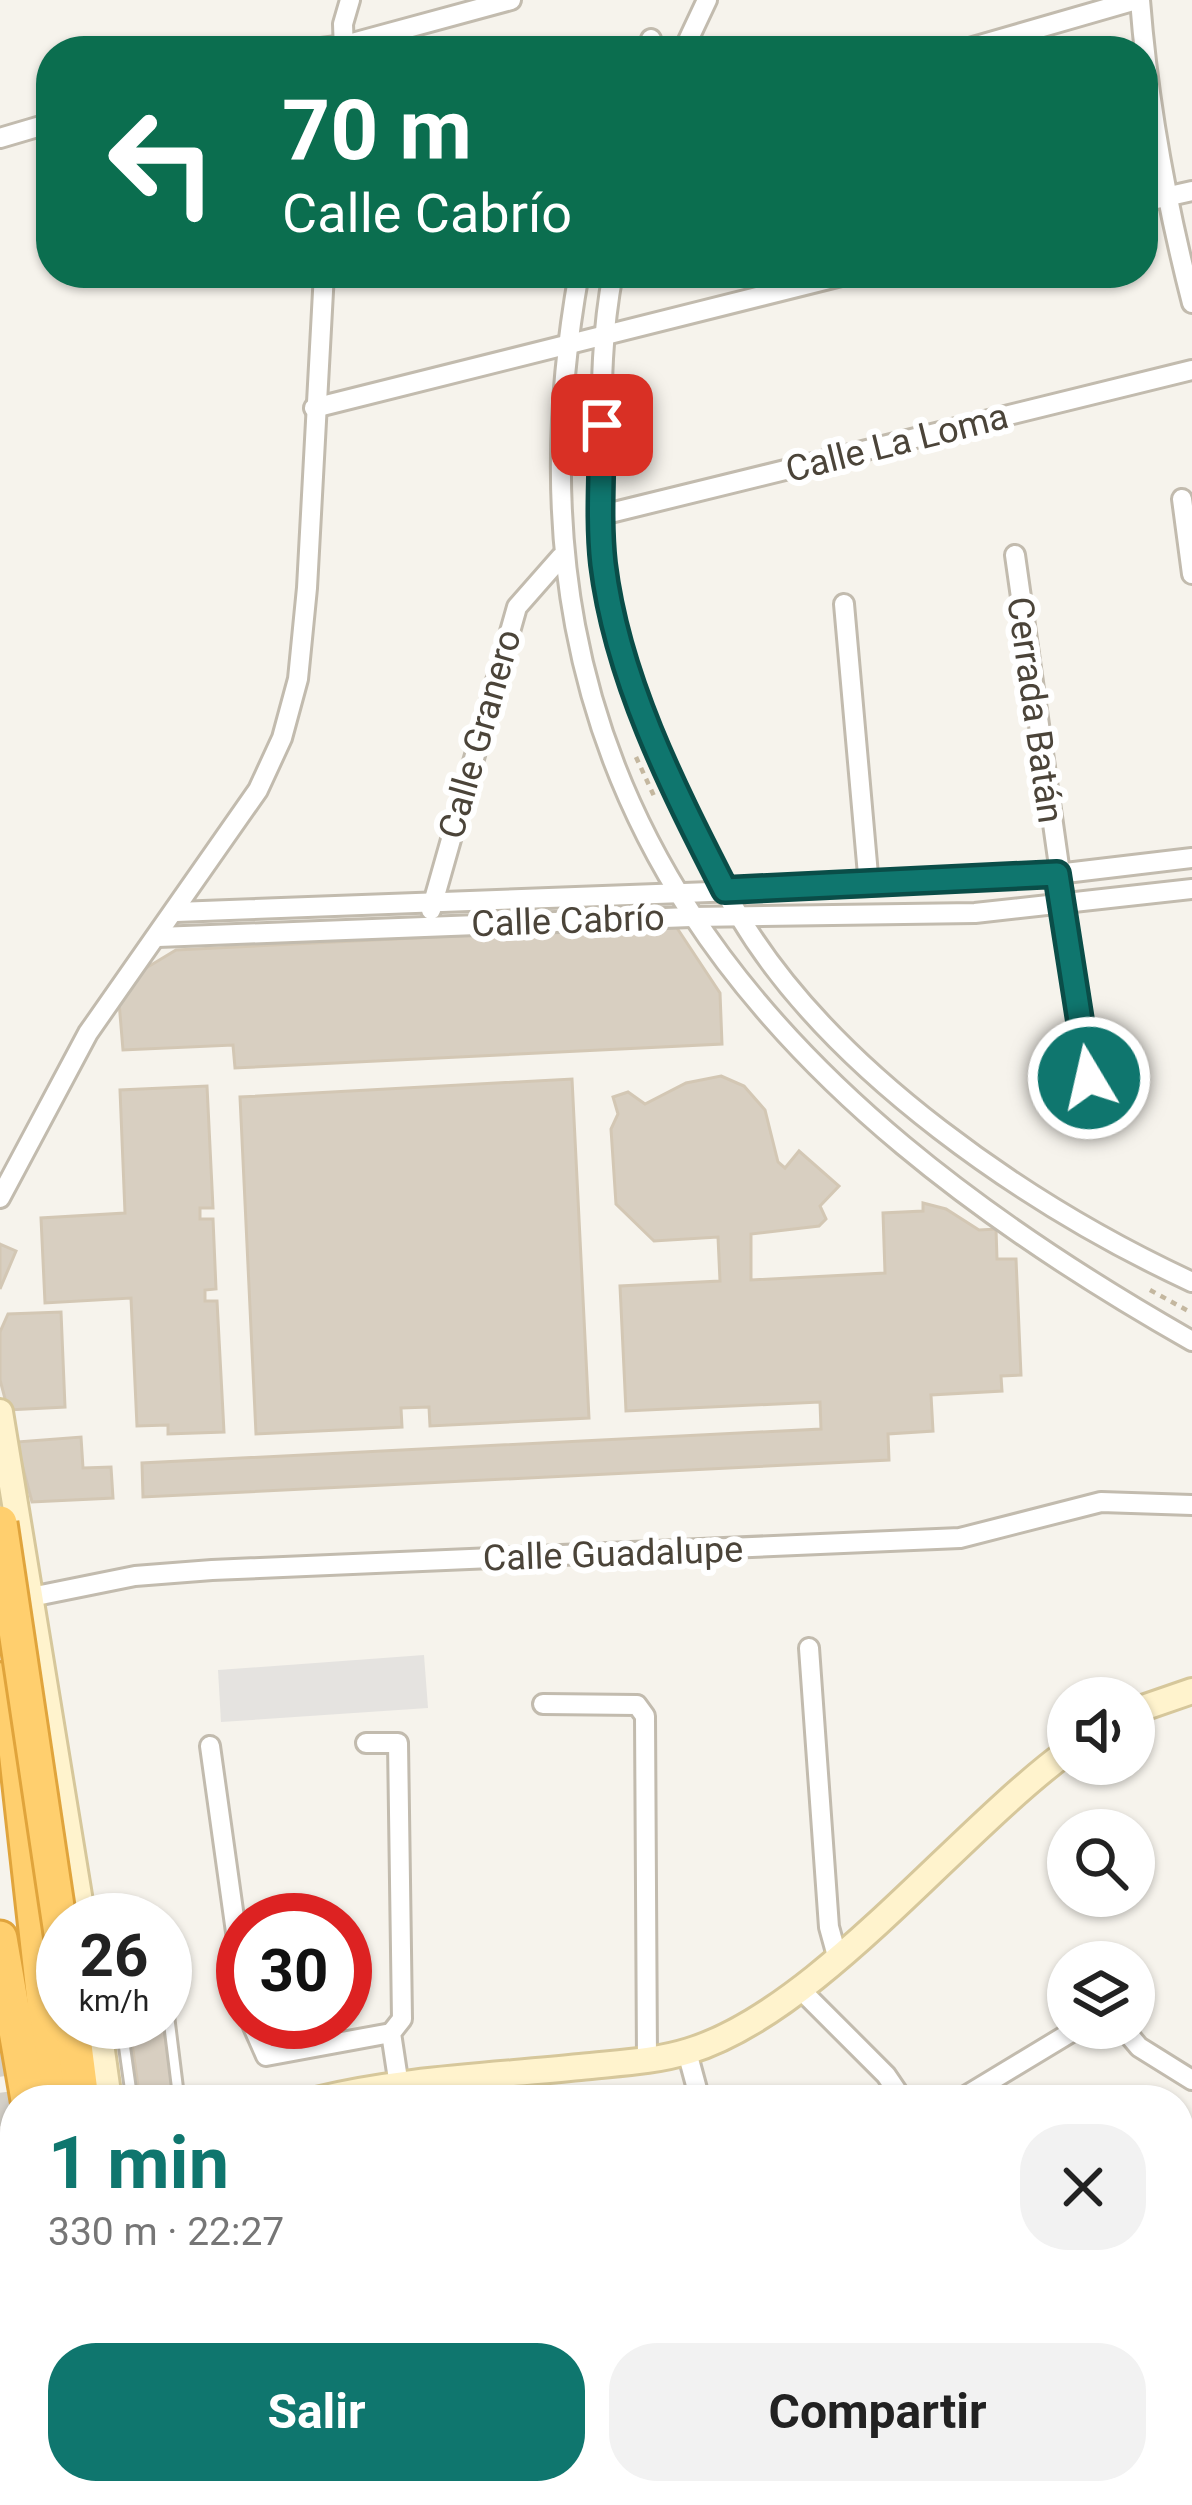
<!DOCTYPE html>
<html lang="es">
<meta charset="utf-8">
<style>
body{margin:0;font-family:Roboto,sans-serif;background:#f2f2f2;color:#222;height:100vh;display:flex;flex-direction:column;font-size:45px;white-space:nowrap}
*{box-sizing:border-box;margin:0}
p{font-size:39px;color:#767676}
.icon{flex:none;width:66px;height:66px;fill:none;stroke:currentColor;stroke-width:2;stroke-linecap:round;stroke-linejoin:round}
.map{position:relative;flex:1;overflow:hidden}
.details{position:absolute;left:0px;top:2085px;width:1194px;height:420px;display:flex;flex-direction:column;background:#fff;border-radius:48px 48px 0 0;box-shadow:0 3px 9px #0004}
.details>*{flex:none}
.top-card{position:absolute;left:36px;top:36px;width:1122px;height:252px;border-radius:48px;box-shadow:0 3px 9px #0004;background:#0b6e4f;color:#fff;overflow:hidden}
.fabs{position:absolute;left:1047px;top:1677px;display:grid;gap:24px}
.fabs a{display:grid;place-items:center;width:108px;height:108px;border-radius:50%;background:#fff;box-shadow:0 3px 9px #0004;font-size:60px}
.speed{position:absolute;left:36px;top:1893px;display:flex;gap:24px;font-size:60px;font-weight:700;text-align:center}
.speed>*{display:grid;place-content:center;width:156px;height:156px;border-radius:50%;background:#fff;box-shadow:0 3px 9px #0004;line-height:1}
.speed small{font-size:30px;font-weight:400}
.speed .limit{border:18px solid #d22;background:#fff;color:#111}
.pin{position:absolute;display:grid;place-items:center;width:102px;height:102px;color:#fff;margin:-51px;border-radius:24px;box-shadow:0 6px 18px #0006}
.me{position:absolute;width:132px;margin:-66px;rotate:351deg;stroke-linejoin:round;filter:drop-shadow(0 0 9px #0008)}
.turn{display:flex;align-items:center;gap:42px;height:252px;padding:0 48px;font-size:54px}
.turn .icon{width:156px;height:156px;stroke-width:2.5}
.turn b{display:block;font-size:84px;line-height:102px}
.round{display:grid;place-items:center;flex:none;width:126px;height:126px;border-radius:48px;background:#f2f2f2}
.head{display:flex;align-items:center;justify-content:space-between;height:204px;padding:0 48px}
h1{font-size:72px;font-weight:700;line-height:90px;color:#0f766e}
.button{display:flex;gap:24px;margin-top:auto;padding:24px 48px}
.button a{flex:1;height:138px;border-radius:48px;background:#0f766e;color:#fff;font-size:48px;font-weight:700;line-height:138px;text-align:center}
.button a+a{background:#f2f2f2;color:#222}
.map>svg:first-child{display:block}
.parking{fill:#e5e3e0}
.building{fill:#d8cfc1;stroke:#d3c7b4;stroke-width:3}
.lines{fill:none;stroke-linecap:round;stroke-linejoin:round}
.highway-tunnel{stroke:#d4d0c8;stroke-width:33;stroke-dasharray:33 16;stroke-linecap:butt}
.lane-casing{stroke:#c2bbae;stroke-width:15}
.street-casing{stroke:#c2bbae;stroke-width:24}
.secondary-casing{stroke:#d6c79b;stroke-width:30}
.highway-casing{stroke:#e0a43c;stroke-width:39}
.path{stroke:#c4b79f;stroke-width:4.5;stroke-dasharray:6 6;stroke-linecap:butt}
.lane{stroke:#fff;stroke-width:9}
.street{stroke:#fff;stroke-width:18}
.secondary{stroke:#fff3cd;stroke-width:24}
.highway{stroke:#ffcf6e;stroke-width:33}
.highway-bridge-casing{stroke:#e0a43c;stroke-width:39;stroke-linecap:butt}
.highway-bridge{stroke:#ffcf6e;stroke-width:33}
.route-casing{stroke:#0a4d48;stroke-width:30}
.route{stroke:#0f766e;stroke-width:21}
.labels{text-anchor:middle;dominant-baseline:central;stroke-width:12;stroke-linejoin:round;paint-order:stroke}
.street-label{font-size:36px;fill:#4b4439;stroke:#fff}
</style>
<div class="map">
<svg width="1192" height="2505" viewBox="0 0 1192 2505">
<rect width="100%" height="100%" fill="#f6f3ec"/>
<polygon class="parking" points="424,1655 428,1708 221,1722 218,1670"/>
<g class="building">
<polygon points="675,925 720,993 722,1044 235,1068 233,1045 123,1050 119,1002 141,971 176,950"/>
<polygon points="721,1076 744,1086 765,1110 778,1162 785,1168 799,1151 839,1186 820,1206 826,1219 819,1226 751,1234 751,1280 885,1273 883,1213 923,1211 923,1203 946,1209 979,1230 996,1229 997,1259 1016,1259 1021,1375 1001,1376 1002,1391 931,1395 933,1431 888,1434 889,1460 143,1497 142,1463 821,1429 820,1402 626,1411 620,1286 720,1281 718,1237 654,1241 616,1204 611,1129 618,1114 613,1097 628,1092 645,1104 686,1083"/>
<polygon points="572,1079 589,1418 430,1426 429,1407 401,1408 402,1427 256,1434 240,1097"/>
<polygon points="207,1086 213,1208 200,1208 200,1219 213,1219 216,1289 205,1290 205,1301 217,1301 224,1432 168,1434 168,1425 137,1426 131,1298 45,1303 41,1218 125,1213 120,1090"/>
<polygon points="0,1244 16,1251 0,1289"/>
<polygon points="61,1312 65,1407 8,1410 0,1380 0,1332 8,1314"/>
<polygon points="81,1437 83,1468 111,1467 113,1498 32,1502 16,1442"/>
<polygon points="129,2022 163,2022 174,2098 140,2100"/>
</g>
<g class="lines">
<polyline class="highway-tunnel" points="3,2043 15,2133"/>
<defs>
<g id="lane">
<polyline points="165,1987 179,2100"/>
<polyline points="121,2022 132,2100"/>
</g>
<g id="street">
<path d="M1140 0C1148 104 1166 202 1192 303"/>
<polyline points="298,51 345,45 511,0"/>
<polyline points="344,51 343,24 350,0"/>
<polyline points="646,51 651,39"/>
<polyline points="683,51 707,0"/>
<polyline points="959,51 1136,0"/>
<polyline points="0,138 51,123"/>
<polyline points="1143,202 1192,191"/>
<path d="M579 273C485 795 766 1099 1192 1341"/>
<path d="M613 273C602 331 601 386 602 444 602 483 599 524 603 562 611 631 637 698 664 761 686 814 710 867 739 916 832 1072 1030 1207 1192 1282"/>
<polyline points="314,408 853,273"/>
<polyline points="1182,499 1192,574"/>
<polyline points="602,515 1192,370"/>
<polyline points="1015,555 1089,1078"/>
<polyline points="844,604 869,886"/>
<polyline points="431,910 517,607 561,557"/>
<polyline points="176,912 869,886 1057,874 1192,858"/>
<polyline points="158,937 691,917 975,913 1192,889"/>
<polyline points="0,1198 88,1033 258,790 282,738 298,679 307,588 324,273"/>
<polyline points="31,1597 135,1576 212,1570 960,1538 1101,1502 1192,1505"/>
<polyline points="809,1648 829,1927 837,1956"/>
<polyline points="543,1704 637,1705 645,1716 647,2060"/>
<polyline points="366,1743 398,1743 402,2019 391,2033 399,2086"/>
<polyline points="210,1746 243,1982"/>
<polyline points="800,1989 886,2075 903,2100"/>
<polyline points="251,2022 266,2056 391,2033"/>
<polyline points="1123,2028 1139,2047 1192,2080"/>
<polyline points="687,2052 700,2100"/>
<polyline points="959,2100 1078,2028"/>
<polyline points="1192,2186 1192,2228"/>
<polyline points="1179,2477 1192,2465"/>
<polyline points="323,2490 327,2505"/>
<polyline points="431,2490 440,2503"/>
<polyline points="995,2490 998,2505"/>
<polyline points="1142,2505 1161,2490"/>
</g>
<g id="secondary">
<polyline points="0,1412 83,1920"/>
<polyline points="1134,1711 1192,1691"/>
<polyline points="98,2022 109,2100"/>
<path d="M316 2100C401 2079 493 2076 580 2067 616 2063 654 2062 689 2051 817 2012 955 1834 1068 1751"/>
<polyline points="129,2490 129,2505"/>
</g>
<g id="highway">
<polyline points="8,1678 55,2100"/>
<polyline points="0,1938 28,2100"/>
<polyline points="72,2022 82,2100"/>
<polyline points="65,2490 65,2505"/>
<polyline points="94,2490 94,2505"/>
<polyline points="35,2505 35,2490"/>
</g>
</defs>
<use href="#lane" class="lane-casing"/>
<use href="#street" class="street-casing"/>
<use href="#secondary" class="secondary-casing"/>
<use href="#highway" class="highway-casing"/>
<g class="path">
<polyline points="636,757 654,796"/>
<polyline points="1150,1290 1192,1313"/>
</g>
<use href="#lane" class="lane"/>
<use href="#street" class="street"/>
<use href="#secondary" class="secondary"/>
<use href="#highway" class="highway"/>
<defs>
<g id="highway-bridge">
<polyline points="0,1523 63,1947"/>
<polyline points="0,2154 6,2225 8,2505"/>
</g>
</defs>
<use href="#highway-bridge" class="highway-bridge-casing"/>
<use href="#highway-bridge" class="highway-bridge"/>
</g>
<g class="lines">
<defs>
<path id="route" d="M602 425C602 471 598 519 603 564 617 679 673 788 725 890L1057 874 1089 1078"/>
</defs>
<use href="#route" class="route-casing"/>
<use href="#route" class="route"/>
</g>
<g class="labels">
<g class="street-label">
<text transform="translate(897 443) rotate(-14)">Calle La Loma</text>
<text transform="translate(1035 710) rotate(82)">Cerrada Batán</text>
<text transform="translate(480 734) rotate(-74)">Calle Granero</text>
<text transform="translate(568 921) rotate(-2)">Calle Cabrío</text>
<text transform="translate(613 1554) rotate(-2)">Calle Guadalupe</text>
</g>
</g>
</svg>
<div class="fabs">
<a><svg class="icon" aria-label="sound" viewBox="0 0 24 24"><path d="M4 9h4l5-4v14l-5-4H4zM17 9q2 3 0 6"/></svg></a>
<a><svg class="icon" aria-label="search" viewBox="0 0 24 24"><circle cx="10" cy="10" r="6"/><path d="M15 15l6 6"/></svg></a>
<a><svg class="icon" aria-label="layers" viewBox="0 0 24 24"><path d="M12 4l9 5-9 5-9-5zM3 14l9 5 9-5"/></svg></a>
</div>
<div class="speed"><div>26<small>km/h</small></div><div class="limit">30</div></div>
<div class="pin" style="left:602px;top:425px;background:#d93025"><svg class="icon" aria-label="arrive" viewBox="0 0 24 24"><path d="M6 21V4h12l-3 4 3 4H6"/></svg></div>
<svg class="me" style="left:1089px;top:1078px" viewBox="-20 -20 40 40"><circle r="17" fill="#0f766e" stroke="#fff" stroke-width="3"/><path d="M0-11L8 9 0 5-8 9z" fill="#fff"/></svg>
<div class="top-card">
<div class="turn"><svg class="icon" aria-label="left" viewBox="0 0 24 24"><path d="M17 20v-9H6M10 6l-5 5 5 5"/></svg><div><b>70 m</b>Calle Cabrío</div></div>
</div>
<section class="details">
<div class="head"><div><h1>1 min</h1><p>330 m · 22:27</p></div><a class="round"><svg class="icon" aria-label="close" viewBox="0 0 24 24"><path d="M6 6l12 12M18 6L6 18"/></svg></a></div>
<div class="button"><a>Salir</a><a>Compartir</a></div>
</section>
</div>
